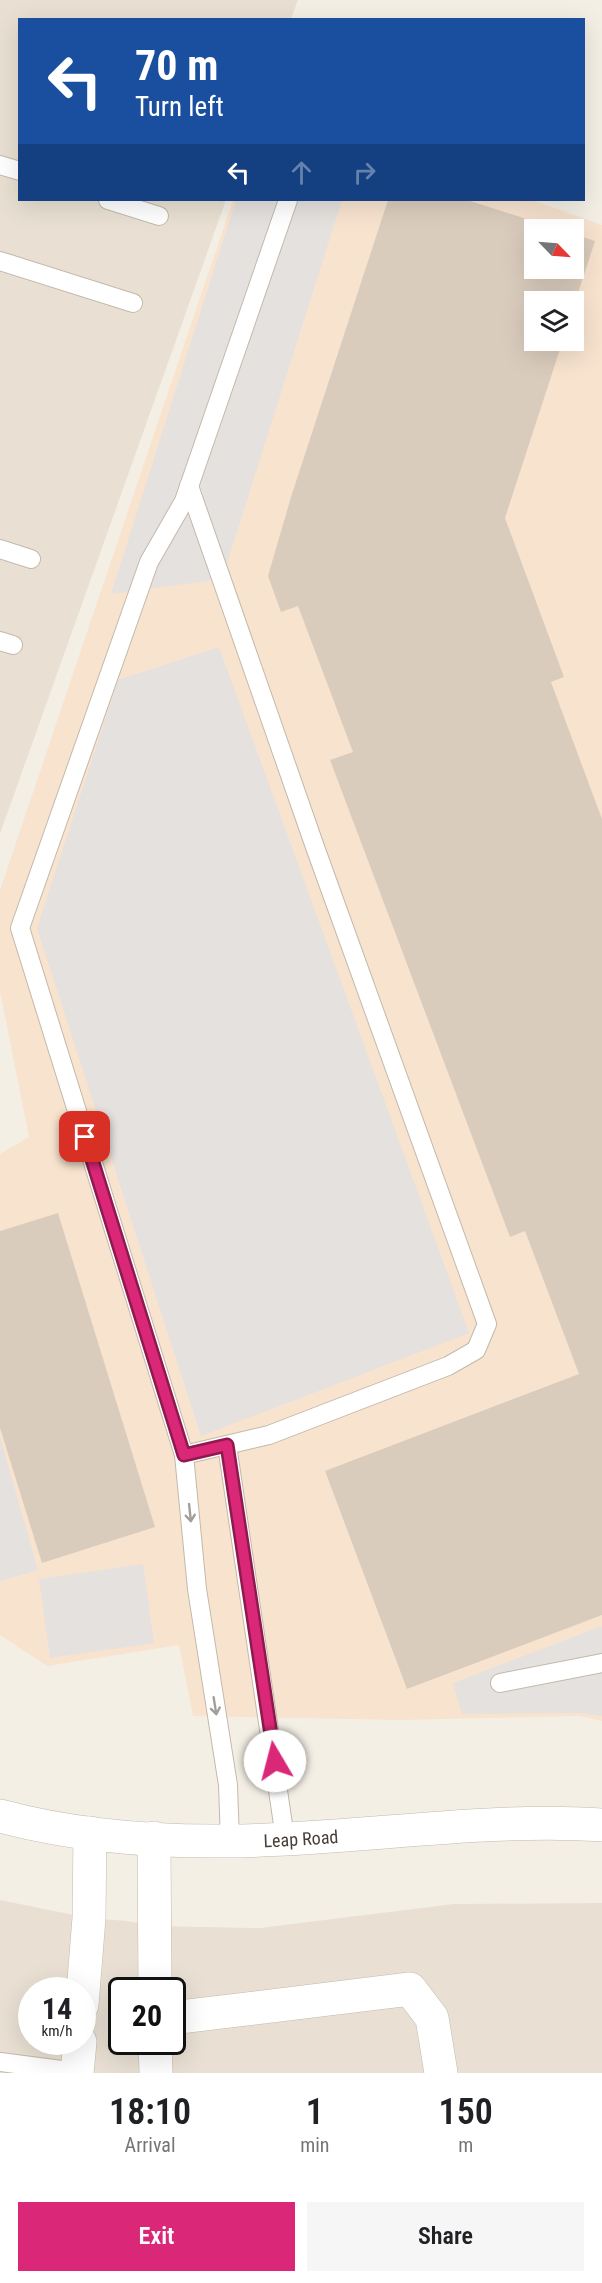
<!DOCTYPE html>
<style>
body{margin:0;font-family:"Roboto Condensed",sans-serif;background:#f6f6f6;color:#202124;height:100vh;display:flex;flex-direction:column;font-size:22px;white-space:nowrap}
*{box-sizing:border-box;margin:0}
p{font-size:20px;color:#757577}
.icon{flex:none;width:33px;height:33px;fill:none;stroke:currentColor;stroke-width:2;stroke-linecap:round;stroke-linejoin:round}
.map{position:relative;height:2073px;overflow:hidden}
.details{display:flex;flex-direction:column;background:#fff;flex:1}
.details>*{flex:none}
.hud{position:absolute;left:18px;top:18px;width:567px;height:183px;border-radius:0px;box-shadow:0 6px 24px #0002;background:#1a4fa0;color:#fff;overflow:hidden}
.needle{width:39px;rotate:115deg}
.buttons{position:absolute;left:524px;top:219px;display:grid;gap:12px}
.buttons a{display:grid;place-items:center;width:60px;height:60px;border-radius:0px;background:#fff;box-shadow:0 6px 24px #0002;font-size:30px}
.speed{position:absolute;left:18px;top:1977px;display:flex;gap:12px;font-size:30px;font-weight:700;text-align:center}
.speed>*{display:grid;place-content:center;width:78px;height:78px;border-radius:50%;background:#fff;box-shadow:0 6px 24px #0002;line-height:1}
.speed small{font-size:15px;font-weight:400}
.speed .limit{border:3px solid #111;border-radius:9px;background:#fff;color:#111}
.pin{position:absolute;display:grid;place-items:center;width:51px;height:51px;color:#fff;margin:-26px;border-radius:12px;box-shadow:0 3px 9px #0006}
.me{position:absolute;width:66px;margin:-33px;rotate:352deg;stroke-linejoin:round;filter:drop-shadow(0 0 4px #0008)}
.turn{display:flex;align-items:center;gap:21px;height:126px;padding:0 18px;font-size:27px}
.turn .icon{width:78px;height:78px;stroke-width:2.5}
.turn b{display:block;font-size:42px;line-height:51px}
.lanes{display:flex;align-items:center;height:57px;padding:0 18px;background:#0003;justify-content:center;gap:30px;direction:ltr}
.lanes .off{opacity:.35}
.eta{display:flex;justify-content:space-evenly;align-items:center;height:102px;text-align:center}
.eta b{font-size:36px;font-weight:600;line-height:42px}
.button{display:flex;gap:12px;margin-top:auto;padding:12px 18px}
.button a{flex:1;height:69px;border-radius:0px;background:#db2777;color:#fff;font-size:24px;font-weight:600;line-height:69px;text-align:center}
.button a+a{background:#f6f6f6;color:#202124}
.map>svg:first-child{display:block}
.residential{fill:#e9e0d3;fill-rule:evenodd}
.commercial{fill:#f8e3cf;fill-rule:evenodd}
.parking{fill:#e5e1de}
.building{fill:#daccbd}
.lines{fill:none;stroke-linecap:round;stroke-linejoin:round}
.service-casing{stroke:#c3b9aa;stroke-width:20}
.minor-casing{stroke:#c3b9aa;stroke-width:34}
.tertiary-casing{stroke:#c3b9aa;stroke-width:34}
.service{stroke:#fff;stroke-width:18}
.minor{stroke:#fff;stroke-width:33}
.tertiary{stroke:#fff;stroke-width:33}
.oneway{stroke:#a39e9a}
.route-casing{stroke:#8e194d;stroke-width:15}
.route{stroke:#db2777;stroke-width:10}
.labels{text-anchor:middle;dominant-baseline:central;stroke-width:5;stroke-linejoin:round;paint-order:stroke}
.street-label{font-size:18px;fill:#473e34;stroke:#fff}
</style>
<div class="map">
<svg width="602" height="2073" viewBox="0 0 602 2073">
<rect width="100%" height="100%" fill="#f4efe5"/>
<g class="residential">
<polygon points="0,0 298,0 291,19 20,20 20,200 226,200 0,834"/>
<path d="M0 1900 89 1918 127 1921 154 1926 260 1928 454 1904 602 1903V2073H0ZM32 1990H82V2042H32ZM122 1990H172V2042H122Z"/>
</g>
<path class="commercial" d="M233 200H532L602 225V1721L579 1716 400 1720 193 1716 179 1645 47 1666 0 1635V1154L29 1137 0 991V890ZM534 230H573V268H534ZM534 302H573V340H534Z"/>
<g class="parking">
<polygon points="236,200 342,200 222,579 111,594"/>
<polygon points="219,647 469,1333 201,1436 37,928 118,680"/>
<polygon points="0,1437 38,1570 0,1581"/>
<polygon points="143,1564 154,1643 50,1658 39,1579"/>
<polygon points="602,1626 602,1716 581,1713 462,1714 453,1683"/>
</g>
<g class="building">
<polygon points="388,200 467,200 558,229 534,230 534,268 573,268 573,234 595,241 573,308 573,302 534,302 534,340 563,340 505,518 564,677 551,682 602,819 602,1615 407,1689 325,1471 579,1374 525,1231 510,1237 330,760 353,752 298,606 281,612 268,576 291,497"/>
<polygon points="58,1213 155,1527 42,1563 0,1428 0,1231"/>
</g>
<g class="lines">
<defs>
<g id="service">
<polyline points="0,165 20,171"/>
<polyline points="108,200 159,216"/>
<polyline points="0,261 133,303"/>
<polyline points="0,549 31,559"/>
<polyline points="0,641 13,645"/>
<polyline points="227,1445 285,1838"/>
<polyline points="184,1455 269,1435 448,1366 476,1350 487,1324 315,847 189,486"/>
<polyline points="500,1683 602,1663"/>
<polyline points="230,1841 228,1785 197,1589 184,1455 20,928 149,562 184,501 288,200"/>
<polyline points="0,2062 77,2072"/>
</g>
<g id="minor">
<polyline points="154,1838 155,1990"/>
<polyline points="82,2005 89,1918 90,1833"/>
<polyline points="172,2018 410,1989 432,2018 441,2073"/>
<polyline points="155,2042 156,2073"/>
<polyline points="77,2073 80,2042"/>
</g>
<g id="tertiary">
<path id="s1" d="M0 1816C74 1836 154 1842 230 1841 354 1840 478 1817 602 1825"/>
</g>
</defs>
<use href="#service" class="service-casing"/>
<use href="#minor" class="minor-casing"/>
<use href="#tertiary" class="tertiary-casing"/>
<use href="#service" class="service"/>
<use href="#minor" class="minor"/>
<use href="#tertiary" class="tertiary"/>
</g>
<defs><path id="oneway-shaft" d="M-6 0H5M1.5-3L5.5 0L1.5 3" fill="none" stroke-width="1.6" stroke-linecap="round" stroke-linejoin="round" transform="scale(1.5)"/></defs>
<g class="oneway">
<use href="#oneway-shaft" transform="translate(190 1513) rotate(84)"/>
<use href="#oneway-shaft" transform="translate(215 1706) rotate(81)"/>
</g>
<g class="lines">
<defs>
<polyline id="route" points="85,1137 184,1455 227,1445 275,1761"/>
</defs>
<use href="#route" class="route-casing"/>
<use href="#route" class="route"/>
</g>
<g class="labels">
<g class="street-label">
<text stroke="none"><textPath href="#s1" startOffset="303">Leap Road</textPath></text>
</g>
</g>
</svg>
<div class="buttons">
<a><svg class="needle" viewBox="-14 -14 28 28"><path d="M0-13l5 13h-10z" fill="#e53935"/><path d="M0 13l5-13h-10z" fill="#757577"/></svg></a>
<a><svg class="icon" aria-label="layers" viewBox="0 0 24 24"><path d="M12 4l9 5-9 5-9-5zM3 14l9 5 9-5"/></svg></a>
</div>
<div class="speed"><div>14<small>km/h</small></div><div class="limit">20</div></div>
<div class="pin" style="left:85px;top:1137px;background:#d93025"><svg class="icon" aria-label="arrive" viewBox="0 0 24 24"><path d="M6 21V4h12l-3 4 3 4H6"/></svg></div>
<svg class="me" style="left:275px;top:1761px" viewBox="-20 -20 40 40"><circle r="19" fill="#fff"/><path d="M0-13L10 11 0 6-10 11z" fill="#db2777"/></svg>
<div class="hud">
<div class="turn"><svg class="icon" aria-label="left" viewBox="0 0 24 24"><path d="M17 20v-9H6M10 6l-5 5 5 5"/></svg><div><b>70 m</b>Turn left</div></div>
<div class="lanes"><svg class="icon" aria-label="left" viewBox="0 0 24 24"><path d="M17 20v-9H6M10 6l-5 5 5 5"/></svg><svg class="icon off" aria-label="ahead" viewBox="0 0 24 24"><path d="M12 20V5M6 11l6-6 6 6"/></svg><svg class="icon off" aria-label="right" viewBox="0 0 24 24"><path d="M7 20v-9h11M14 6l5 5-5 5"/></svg></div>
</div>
</div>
<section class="details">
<div class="eta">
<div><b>18:10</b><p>Arrival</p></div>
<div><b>1</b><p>min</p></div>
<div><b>150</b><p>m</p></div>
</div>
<div class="button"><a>Exit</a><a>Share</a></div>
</section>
